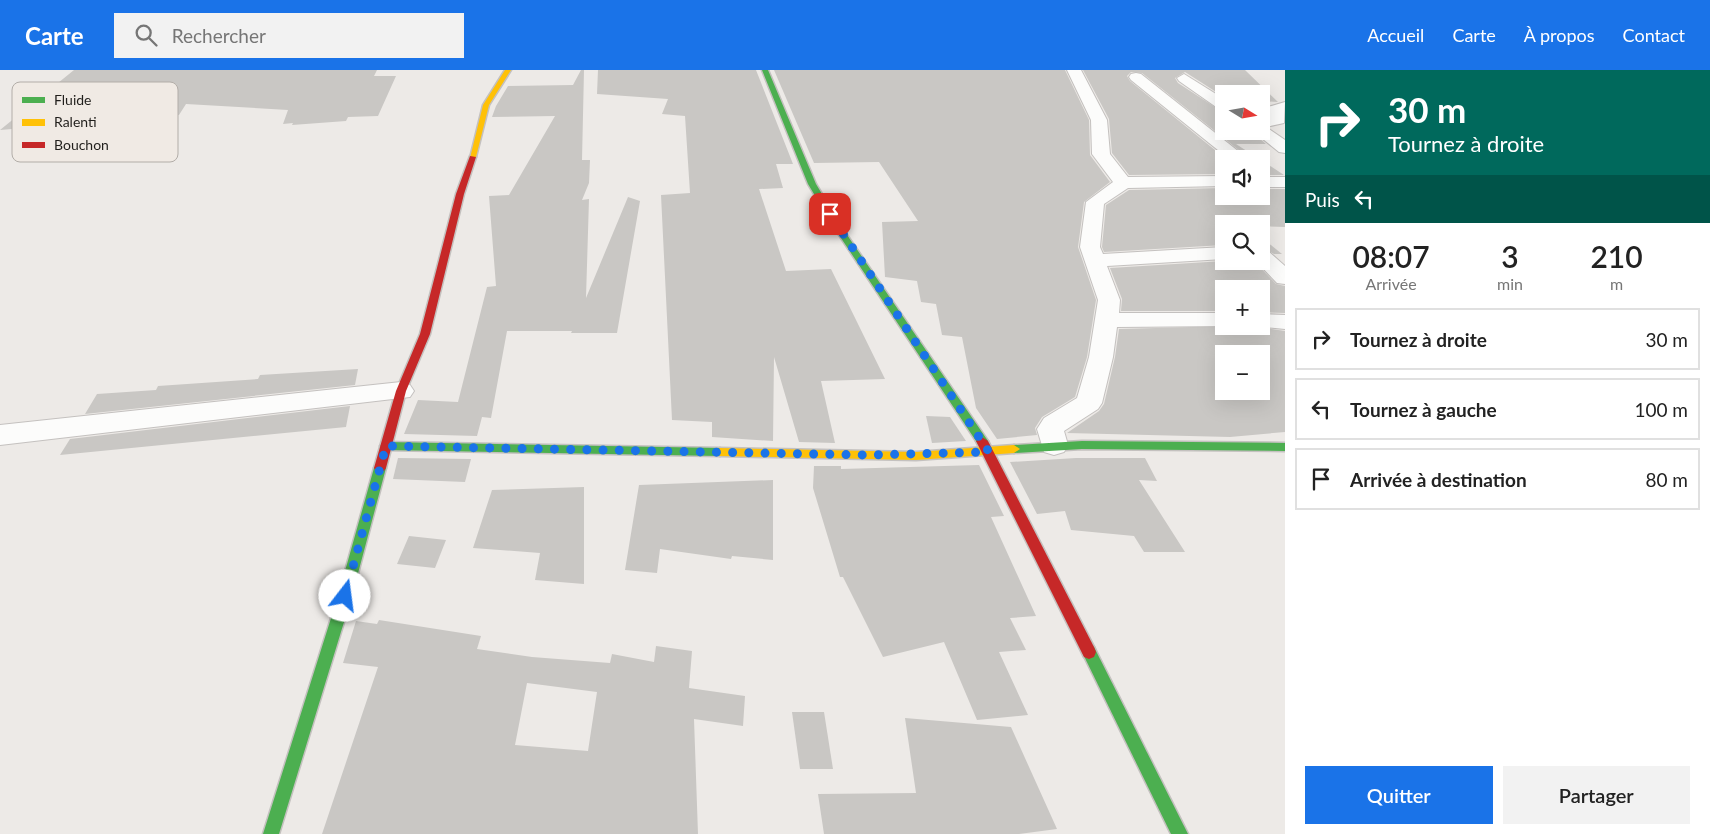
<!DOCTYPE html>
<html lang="fr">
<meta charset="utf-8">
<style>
body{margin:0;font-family:Lato,sans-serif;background:#f2f2f2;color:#222;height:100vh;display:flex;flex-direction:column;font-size:19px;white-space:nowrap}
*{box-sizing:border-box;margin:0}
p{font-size:16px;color:#767676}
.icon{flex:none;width:28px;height:28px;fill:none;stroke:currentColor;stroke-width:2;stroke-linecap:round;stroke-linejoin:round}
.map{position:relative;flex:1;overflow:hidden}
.panel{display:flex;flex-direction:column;background:#fff;width:425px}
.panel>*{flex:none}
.guide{background:#00695c;color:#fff;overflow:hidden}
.needle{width:32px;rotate:101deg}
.buttons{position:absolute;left:1215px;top:15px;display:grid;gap:10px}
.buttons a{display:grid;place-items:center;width:55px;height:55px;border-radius:0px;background:#fff;box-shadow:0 5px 20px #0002;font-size:25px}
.pin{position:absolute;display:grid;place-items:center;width:42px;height:42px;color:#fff;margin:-21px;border-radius:10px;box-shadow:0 2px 8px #0006}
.me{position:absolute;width:55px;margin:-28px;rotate:15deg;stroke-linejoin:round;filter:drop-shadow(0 0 4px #0008)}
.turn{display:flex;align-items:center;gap:18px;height:105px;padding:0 20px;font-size:22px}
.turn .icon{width:65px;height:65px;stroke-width:2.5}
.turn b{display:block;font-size:35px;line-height:42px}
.then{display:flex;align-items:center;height:48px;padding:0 20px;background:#0003;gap:10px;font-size:19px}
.eta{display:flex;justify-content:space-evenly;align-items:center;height:85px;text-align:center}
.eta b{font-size:30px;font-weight:600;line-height:35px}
.action{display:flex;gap:10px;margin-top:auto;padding:10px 20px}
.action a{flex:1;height:58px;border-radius:0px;background:#1a73e8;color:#fff;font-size:20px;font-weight:600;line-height:58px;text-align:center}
.action a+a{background:#f2f2f2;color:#222}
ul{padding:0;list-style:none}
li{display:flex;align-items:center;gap:15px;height:62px;margin:0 10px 8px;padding:0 10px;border:2px solid #e0e0e0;border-radius:0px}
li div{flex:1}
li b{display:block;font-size:19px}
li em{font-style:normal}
header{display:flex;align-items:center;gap:30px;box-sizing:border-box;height:70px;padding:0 25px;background:#1a73e8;color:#fff}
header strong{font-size:24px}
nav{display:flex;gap:28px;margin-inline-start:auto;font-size:18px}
.search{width:350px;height:45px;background:#f2f2f2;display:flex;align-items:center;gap:12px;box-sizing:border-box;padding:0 18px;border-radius:0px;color:#767676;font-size:19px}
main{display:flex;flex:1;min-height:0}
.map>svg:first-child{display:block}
.building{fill:#c9c7c4;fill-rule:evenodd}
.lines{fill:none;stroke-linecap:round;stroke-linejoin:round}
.street-casing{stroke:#c4c1bf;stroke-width:2}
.fast-casing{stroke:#c4c1bf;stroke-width:3}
.slow-casing{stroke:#c4c1bf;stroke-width:3}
.jam-casing{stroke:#c4c1bf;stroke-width:3}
.street{fill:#fcfcfb;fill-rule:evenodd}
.fast{fill:#4caf50;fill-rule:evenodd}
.slow{fill:#ffc107;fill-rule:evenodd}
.jam{fill:#c62828;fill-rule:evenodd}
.route{stroke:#1a73e8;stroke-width:9;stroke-dasharray:0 16.2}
.key{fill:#f0eae4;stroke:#b2ada8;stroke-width:1}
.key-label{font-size:14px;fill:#211f1c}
</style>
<header>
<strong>Carte</strong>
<div class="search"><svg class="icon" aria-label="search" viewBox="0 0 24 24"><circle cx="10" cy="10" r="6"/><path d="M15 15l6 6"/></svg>Rechercher</div>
<nav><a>Accueil</a><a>Carte</a><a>À propos</a><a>Contact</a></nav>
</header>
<main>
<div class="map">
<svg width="1285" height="764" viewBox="0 0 1285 764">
<rect width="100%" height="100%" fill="#edeae7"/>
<g class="building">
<polygon points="74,0 377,0 374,6 396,6 378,46 348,47 346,51 292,55 293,53 283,54 288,40 186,34 179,45 175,45 167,60 110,62 120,50 0,60"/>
<polygon points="581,0 584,0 582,90 590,90 589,113 582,130 589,129 586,228 628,127 640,131 617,263 571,263 572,261 507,261 491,348 482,347 477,366 404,364 418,330 458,332 487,217 496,216 489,126 509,125 555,46 492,47 496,36 508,16 573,15"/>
<polygon points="598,0 756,0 793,94 776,94 783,118 759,119 786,201 831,199 885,309 821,311 835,373 799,372 774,287 773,371 712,367 712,352 672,350 661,125 690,123 685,46 662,44 668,29 597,24"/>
<polygon points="774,0 1065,0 1089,50 1090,85 1110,112 1084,132 1078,177 1096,230 1087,287 1075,327 1042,347 1035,358 1037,365 997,369 976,338 962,267 942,265 936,234 921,232 917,211 885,207 882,152 918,151 879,92 814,93"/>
<polygon points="1083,0 1245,0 1278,32 1261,31 1261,24 1224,24 1224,27 1185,2 1175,8 1178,13 1224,43 1224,61 1251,61 1266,74 1236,74 1259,89 1250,89 1142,3 1131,2 1127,6 1130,11 1226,89 1224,89 1224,104 1129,105 1112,83 1109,49"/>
<polygon points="1261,90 1284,105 1261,105"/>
<polygon points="1224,118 1224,126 1261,126 1261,119 1285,119 1285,157 1261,156 1261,154 1224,154 1224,175 1104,182 1102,177 1106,135 1129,120"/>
<polygon points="1261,167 1282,184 1274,184 1261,177"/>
<polygon points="1224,191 1254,191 1276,214 1285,216 1285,243 1261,242 1261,219 1224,219 1224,241 1121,241 1122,229 1110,198"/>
<path d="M1229 256H1252L1285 261V362L1230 367 1067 363 1099 341 1104 334 1115 287 1119 259ZM1224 284H1261V321H1224Z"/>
<polygon points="358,299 355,315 85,344 97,324 156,320 158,316 258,309 260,305"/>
<polygon points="350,336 346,357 60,385 70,369"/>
<polygon points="926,346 950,347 966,371 932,373"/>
<polygon points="398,388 471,389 465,412 393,409"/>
<polygon points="1076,388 1145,388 1157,411 1139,410 1185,482 1144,482 1134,466 1071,460 1065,441 1037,444 1010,392"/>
<polygon points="979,395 1004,446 991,447 1036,546 1010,548 1026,580 999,582 1028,645 977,650 944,572 883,587 843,507 840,507 813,418 814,396 841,396 841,399"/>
<polygon points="773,410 773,490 732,486 731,489 660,479 657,503 625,500 639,415"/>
<polygon points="584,417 584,514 535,510 540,483 473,478 492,420"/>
<polygon points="409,466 446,470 435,498 397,494"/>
<path d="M379 550 481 566 477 579 532 587 610 593 612 584 654 592 656 576 692 581 689 618 745 626 743 656 694 649 698 764H322L378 597 343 593 356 551 377 554ZM527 613 597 622 588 681 515 675Z"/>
<polygon points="792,642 824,642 833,699 800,699"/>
<polygon points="905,648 1011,657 1057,759 1019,764 824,764 818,724 916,723"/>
</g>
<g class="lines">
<defs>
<g id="street">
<polygon points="1067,0 1081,0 1107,50 1110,84 1128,107 1224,106 1224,116 1128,118 1104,134 1100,177 1103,184 1224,177 1224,189 1107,196 1120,230 1119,243 1224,243 1224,256 1227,256 1117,257 1113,287 1102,333 1098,339 1064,361 1068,375 1064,382 1054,385 1044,382 1037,359 1044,348 1077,328 1089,287 1098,230 1080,177 1086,132 1113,112 1092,84 1091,50"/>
<polygon points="1136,3 1141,4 1248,89 1229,89 1131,10 1129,7 1131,4"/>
<polygon points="1184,4 1224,29 1224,41 1219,39 1179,11 1177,8"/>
<polygon points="1285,32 1284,53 1266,57 1285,70 1285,83 1279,82 1253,61 1261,61 1261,48 1269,48 1266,40 1268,37"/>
<rect x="1261" y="107" width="24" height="10"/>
<polygon points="1261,179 1268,181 1285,196 1285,214 1277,213 1256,191 1261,191"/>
<polygon points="1261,244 1285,245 1285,259 1254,256 1261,256"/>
<polygon points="401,312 410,315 414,321 410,327 0,375 0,355"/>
</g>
<g id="fast">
<polygon points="762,0 768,0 816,114 843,159 986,368 988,371 986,374 978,374 835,159 808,114"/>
<polygon points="1082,371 1285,373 1285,381 1082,379 1014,383 1008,379 1014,375"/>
<polygon points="386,372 720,378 726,382 720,386 386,380 380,376"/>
<polygon points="380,394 384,395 386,398 352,526 279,764 263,764 338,526 374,398 376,395"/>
<polygon points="1089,575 1094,577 1188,764 1171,764 1082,582 1084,577"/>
</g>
<g id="slow">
<polygon points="505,0 511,0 489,35 476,87 470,88 483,35"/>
<polygon points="1014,375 1020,379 1014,383 916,390 720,386 714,382 720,378 916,382"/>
</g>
<g id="jam">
<polygon points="470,86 476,87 464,124 430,264 406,321 386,398 384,401 376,401 374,398 396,321 420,264 456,124"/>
<polygon points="982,367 988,371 1094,577 1096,582 1094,587 1089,589 1084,587 976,371"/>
</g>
</defs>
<use href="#street" class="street-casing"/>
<use href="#fast" class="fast-casing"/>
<use href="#slow" class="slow-casing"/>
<use href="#jam" class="jam-casing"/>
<use href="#street" class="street"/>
<use href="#fast" class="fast"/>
<use href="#slow" class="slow"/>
<use href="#jam" class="jam"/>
</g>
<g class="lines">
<polyline class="route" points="345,526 386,376 867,385 989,382 830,144"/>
</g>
<rect x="12" y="12" width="166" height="80" rx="8" class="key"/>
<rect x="22" y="27" width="23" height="6" fill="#4caf50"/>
<rect x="22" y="49" width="23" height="7" fill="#ffc107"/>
<rect x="22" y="72" width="23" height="6" fill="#c62828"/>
<g class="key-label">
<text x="54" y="35">Fluide</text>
<text x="54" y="57">Ralenti</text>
<text x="54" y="80">Bouchon</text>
</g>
</svg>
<div class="buttons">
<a><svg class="needle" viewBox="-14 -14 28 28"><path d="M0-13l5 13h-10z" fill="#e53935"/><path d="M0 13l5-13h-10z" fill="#767676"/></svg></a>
<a><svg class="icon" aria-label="sound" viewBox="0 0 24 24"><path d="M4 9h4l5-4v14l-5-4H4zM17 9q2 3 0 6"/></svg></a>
<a><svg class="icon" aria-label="search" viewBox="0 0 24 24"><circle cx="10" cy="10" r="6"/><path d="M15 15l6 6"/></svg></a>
<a>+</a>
<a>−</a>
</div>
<div class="pin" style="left:830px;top:144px;background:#d93025"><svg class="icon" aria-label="arrive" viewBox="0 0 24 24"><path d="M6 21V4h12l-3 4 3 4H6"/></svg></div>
<svg class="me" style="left:345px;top:526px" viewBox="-20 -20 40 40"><circle r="19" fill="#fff"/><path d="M0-13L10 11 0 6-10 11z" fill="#1a73e8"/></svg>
</div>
<section class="panel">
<div class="guide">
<div class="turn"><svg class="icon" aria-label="right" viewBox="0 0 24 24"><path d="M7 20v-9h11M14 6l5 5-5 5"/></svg><div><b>30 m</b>Tournez à droite</div></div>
<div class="then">Puis<svg class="icon" aria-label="left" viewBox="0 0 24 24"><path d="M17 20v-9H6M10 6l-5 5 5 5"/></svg></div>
</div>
<div class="eta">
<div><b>08:07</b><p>Arrivée</p></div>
<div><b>3</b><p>min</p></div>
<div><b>210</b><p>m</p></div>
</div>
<ul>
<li><svg class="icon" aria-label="right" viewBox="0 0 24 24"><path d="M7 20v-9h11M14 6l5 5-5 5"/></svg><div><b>Tournez à droite</b></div><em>30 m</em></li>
<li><svg class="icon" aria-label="left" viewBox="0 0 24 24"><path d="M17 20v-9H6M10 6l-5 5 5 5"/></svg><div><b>Tournez à gauche</b></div><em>100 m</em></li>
<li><svg class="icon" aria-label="arrive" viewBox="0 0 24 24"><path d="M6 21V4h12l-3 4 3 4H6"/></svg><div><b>Arrivée à destination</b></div><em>80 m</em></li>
</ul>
<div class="action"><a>Quitter</a><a>Partager</a></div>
</section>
</main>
